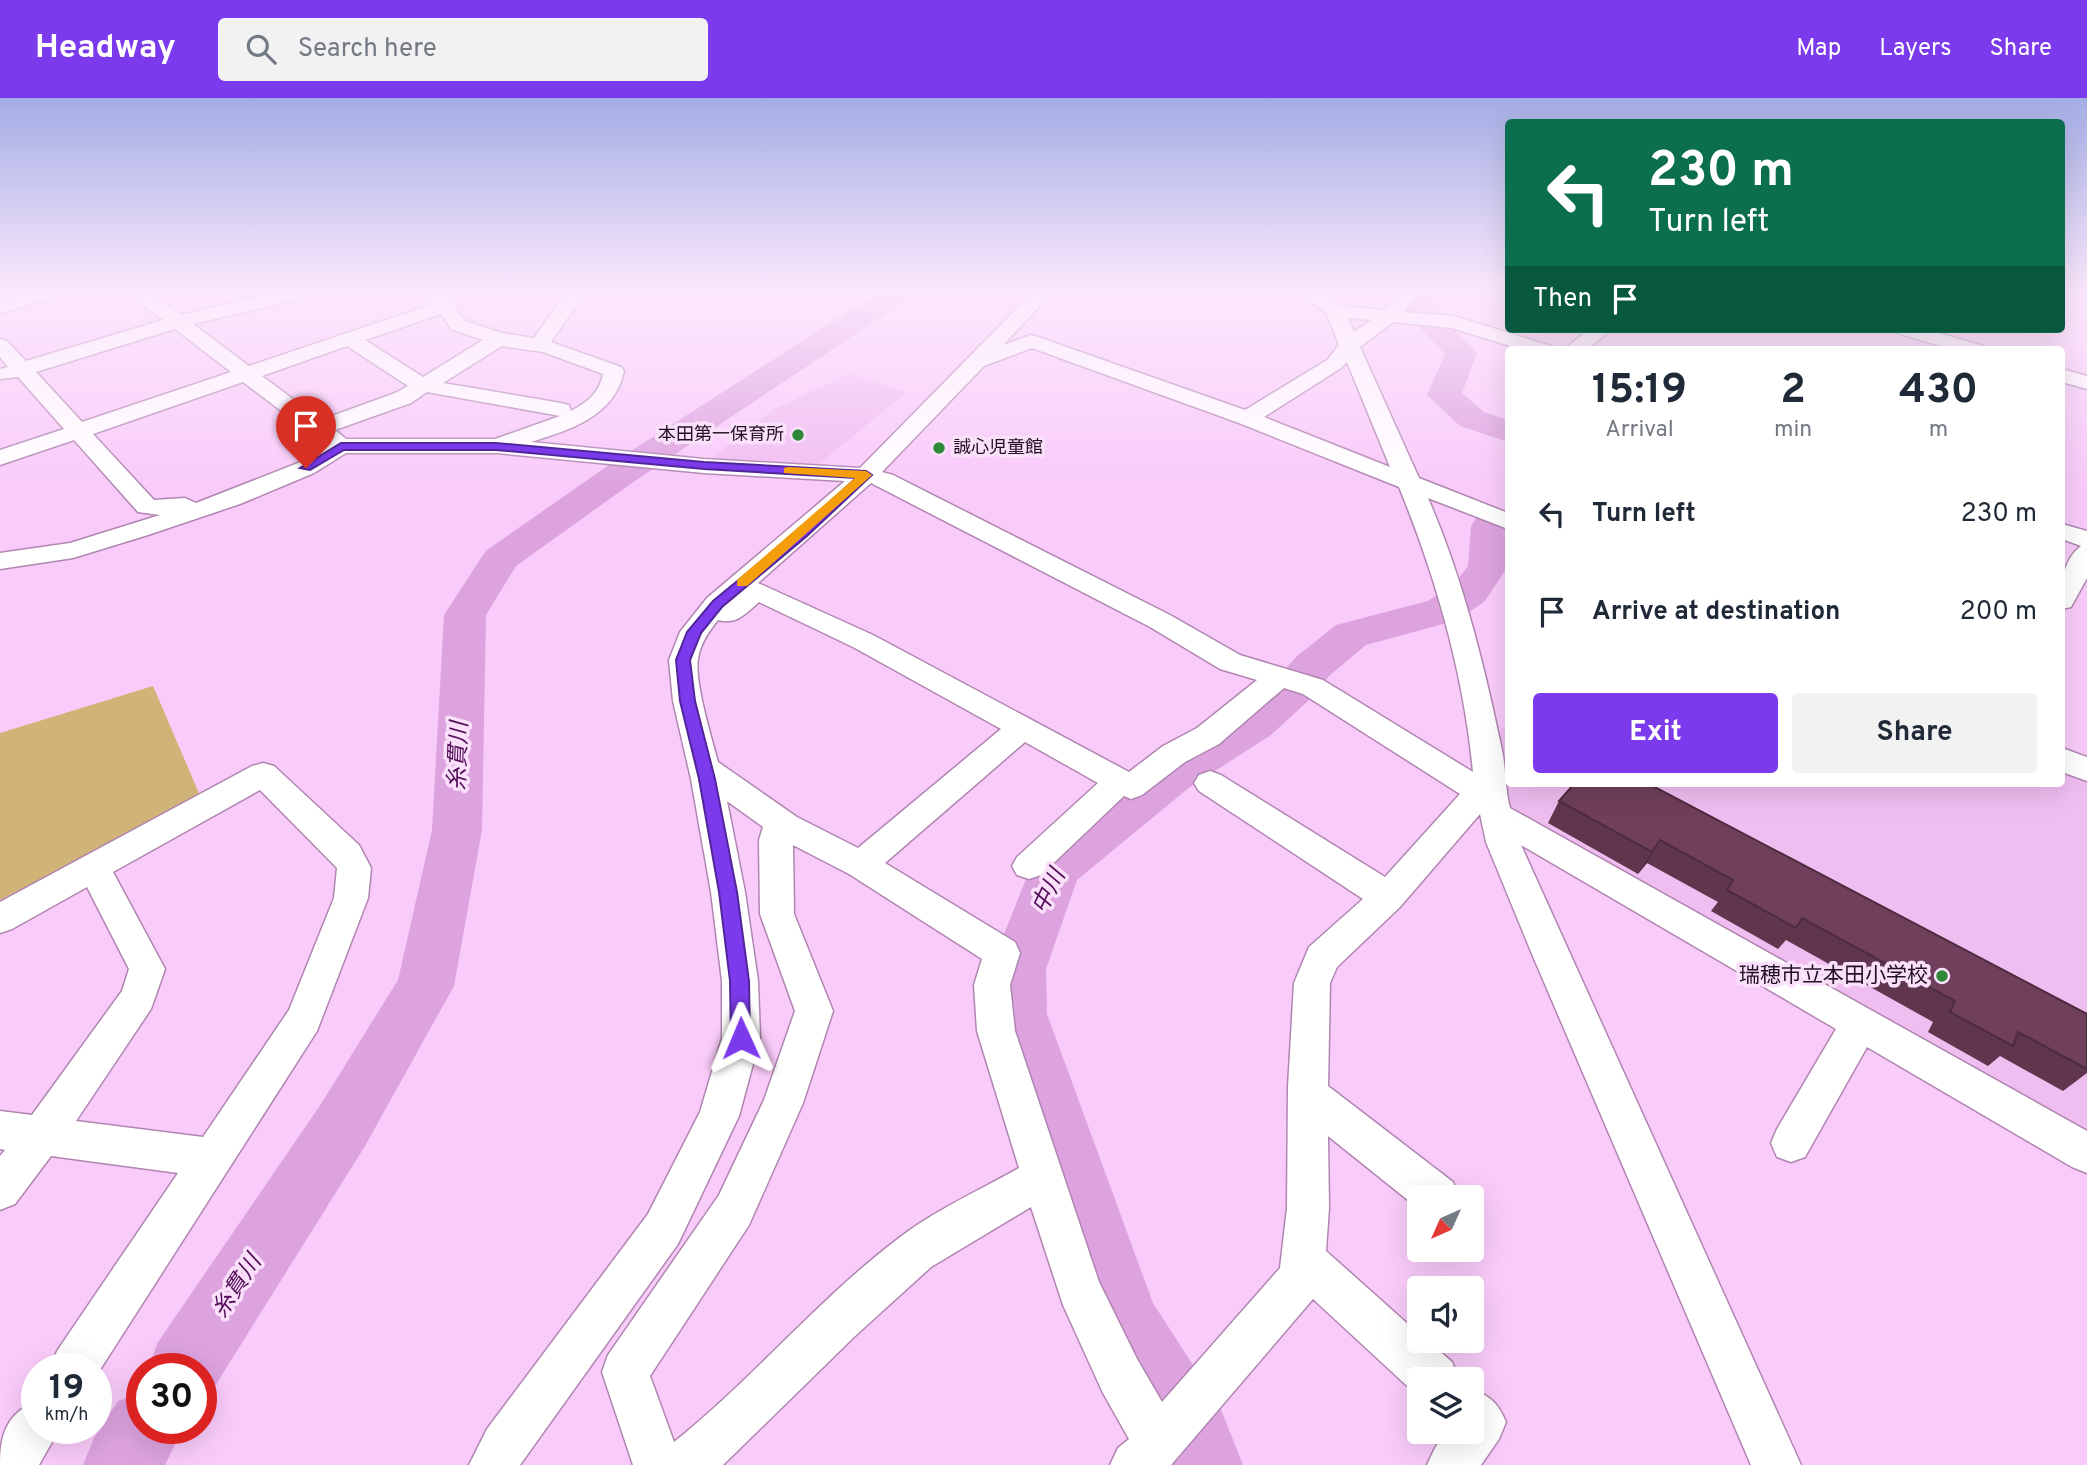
<!DOCTYPE html>
<meta charset="utf-8">
<style>
body{margin:0;font-family:Overpass,"Noto Sans JP",sans-serif;background:#f2f2f3;color:#1f2937;height:100vh;display:flex;flex-direction:column;font-size:26px;white-space:nowrap}
*{box-sizing:border-box;margin:0}
p{font-size:23px;color:#747a83}
.icon{flex:none;width:38px;height:38px;fill:none;stroke:currentColor;stroke-width:2;stroke-linecap:round;stroke-linejoin:round}
.map{position:relative;flex:1;overflow:hidden}
.drawer{position:absolute;left:1505px;top:248px;width:560px;height:441px;display:flex;flex-direction:column;background:#fff;border-radius:7px;box-shadow:0 7px 28px #0002}
.drawer>*{flex:none}
.banner{position:absolute;left:1505px;top:21px;width:560px;height:214px;border-radius:7px;box-shadow:0 7px 28px #0002;background:#0b6e4f;color:#fff;overflow:hidden}
.needle{width:46px;rotate:225deg}
.fabs{position:absolute;left:1407px;top:1087px;display:grid;gap:14px}
.fabs a{display:grid;place-items:center;width:77px;height:77px;border-radius:7px;background:#fff;box-shadow:0 7px 28px #0002;font-size:35px}
.speed{position:absolute;left:21px;top:1255px;display:flex;gap:14px;font-size:35px;font-weight:700;text-align:center}
.speed>*{display:grid;place-content:center;width:91px;height:91px;border-radius:50%;background:#fff;box-shadow:0 7px 28px #0002;line-height:1}
.speed small{font-size:18px;font-weight:400}
.speed .limit{border:10px solid #d22;background:#fff;color:#111}
.pin{position:absolute;display:grid;place-items:center;width:60px;height:60px;color:#fff;margin:-72px -30px;border-radius:50% 50% 50% 0;rotate:-45deg;box-shadow:0 0 7px #0007}
.pin .icon{rotate:45deg}
.me{position:absolute;width:77px;margin:-38px;rotate:359deg;stroke-linejoin:round;filter:drop-shadow(0 0 5px #0008)}
.turn{display:flex;align-items:center;gap:24px;height:147px;padding:0 28px;font-size:32px}
.turn .icon{width:91px;height:91px;stroke-width:2.5}
.turn b{display:block;font-size:49px;line-height:60px}
.then{display:flex;align-items:center;height:66px;padding:0 28px;background:#0003;gap:14px;font-size:26px}
.eta{display:flex;justify-content:space-evenly;align-items:center;height:119px;text-align:center}
.eta b{font-size:42px;font-weight:700;line-height:49px}
.cta{display:flex;gap:14px;margin-top:auto;padding:14px 28px}
.cta a{flex:1;height:80px;border-radius:7px;background:#7c3aed;color:#fff;font-size:28px;font-weight:700;line-height:80px;text-align:center}
.cta a+a{background:#f2f2f3;color:#1f2937}
ul{padding:0;list-style:none}
li{display:flex;align-items:center;gap:21px;height:98px;padding:0 28px}
li div{flex:1}
li b{display:block;font-size:26px}
li em{font-style:normal}
header{display:flex;align-items:center;gap:42px;box-sizing:border-box;height:98px;padding:0 35px;background:#7c3aed;color:#fff}
header strong{font-size:33px}
nav{display:flex;gap:38px;margin-inline-start:auto;font-size:24px}
.search{width:490px;height:63px;background:#f2f2f3;display:flex;align-items:center;gap:18px;box-sizing:border-box;padding:0 24px;border-radius:7px;color:#747a83;font-size:26px}
.map>svg:first-child{display:block}
.built{fill:#f0bdf1}
.green{fill:#d0b477}
.lines{fill:none;stroke-linecap:round;stroke-linejoin:round}
.river{fill:#dda3df;fill-rule:evenodd}
.minor-casing{stroke:#b086b1;stroke-width:3}
.minor{fill:#fff;fill-rule:evenodd}
.wall{fill:#60364e}
.shaded-wall{fill:#4e2c40}
.building{fill:#703f5b;stroke:#4e2c40;stroke-width:2}
.route{fill:#7c3aed;stroke:#51269a;stroke-width:2}
.slow{fill:#f59e0b}
.poi-dot{fill:#2e893a;stroke:#fbe0fc;stroke-width:2.5}
.labels{text-anchor:middle;dominant-baseline:central;stroke-width:7;stroke-linejoin:round;paint-order:stroke}
.far-poi-label{font-size:18px;fill:#201021;stroke:#fbe0fc;text-anchor:end}
.poi-label{font-size:21px;fill:#201021;stroke:#fbe0fc;text-anchor:end}
.water-label{font-size:23px;font-style:italic;fill:#540e59;stroke:#fbe0fc}
</style>
<header>
<strong>Headway</strong>
<div class="search"><svg class="icon" aria-label="search" viewBox="0 0 24 24"><circle cx="10" cy="10" r="6"/><path d="M15 15l6 6"/></svg>Search here</div>
<nav><a>Map</a><a>Layers</a><a>Share</a></nav>
</header>
<div class="map">
<svg width="2087" height="1367" viewBox="0 0 2087 1367">
<rect width="100%" height="100%" fill="#f9cbfa"/>
<g class="built">
<polygon points="849,276 907,294 815,369 710,362 774,311"/>
<polygon points="1508,625 1508,686 2062,686 2062,669 2087,680 2087,1041 1507,716 1496,637"/>
</g>
<polygon class="green" points="153,588 201,700 0,802 0,635"/>
<g class="lines">
<g class="river">
<polygon points="877,195 912,195 908,201 632,385 516,468 486,517 482,732 454,888 365,1048 210,1296 201,1299 201,1270 148,1270 158,1244 321,1006 398,882 432,732 444,517 481,460 487,452 606,369"/>
<polygon points="1410,195 1446,195 1431,208 1477,255 1462,295 1484,314 1508,322 1508,344 1460,328 1427,297 1445,256 1400,209"/>
<polygon points="1508,412 1508,468 1485,503 1458,522 1366,547 1329,578 1308,603 1271,637 1190,689 1077,782 1046,871 1047,916 1153,1205 1220,1309 1243,1367 1167,1367 1100,1251 1090,1226 989,916 990,871 1036,756 1156,663 1237,615 1276,581 1297,558 1336,527 1428,503 1455,485 1468,468 1471,428 1476,420"/>
<polygon points="142,1294 142,1330 183,1330 165,1367 83,1367 94,1340 118,1303"/>
</g>
<defs>
<g id="minor">
<polygon points="27,195 59,195 57,199 0,215 0,203"/>
<path d="M127 195H149L181 217 272 195H310L308 199 193 226 249 268 430 207 415 195H438L452 204 465 223 502 235 534 240 566 195H585L551 244 621 269 624 273C615 318 570 332 531 344L704 361 860 370 1032 195H1052L1003 247 1031 237 1038 239 1245 312 1327 262 1339 247 1326 214 1298 195H1323L1341 208 1384 212 1400 195H1420L1404 214 1454 218 1551 248 1554 252H1523L1452 230 1393 224 1360 249 1419 380 1508 415V431L1428 400C1463 481 1484 566 1502 652 1506 671 1505 691 1510 710L2087 1033V1075L2072 1069 1867 949 1805 1059 1791 1064 1777 1059 1771 1045 1777 1031 1836 931 1521 747 1801 1367H1751L1532 856 1486 744 1480 716 1400 809 1337 869 1330 885 1328 988 1453 1084 1459 1099H1419V1111L1328 1038 1329 1110 1326 1153 1419 1236V1242H1427L1452 1264 1459 1281H1419L1418 1298 1313 1201 1171 1367H1110L1118 1350 1129 1341 1103 1295 1063 1207 1031 1109 931 1169 854 1239 723 1367H633L602 1274 608 1257 719 1097 764 1002 795 913 760 816 759 742 763 729 727 703 745 794 758 883 760 940 739 1018 678 1146 520 1367H469L487 1331 648 1116 700 1014 722 940V883L711 794 691 681 673 603 669 562 680 534 707 500 845 383 704 375 496 355H346L314 375 240 406 148 437 73 460 0 471V455L70 445 160 417 138 414 74 342 0 367V352L64 331 18 279 0 281V271L8 269 0 259V241L7 243 26 263 163 222ZM441 216 451 231 483 242 423 279 365 242ZM1348 220 1371 222 1354 234ZM175 231 231 274 82 324 36 274ZM347 248 408 288 395 295 321 322 262 278ZM502 248 543 254 603 276C599 295 588 304 571 313L569 307 561 305 443 285ZM1032 250 1239 325 1399 389C1436 479 1464 577 1473 674L1323 582 1240 557 1170 517 893 377 882 374 984 268ZM1347 264 1390 369 1264 319 1341 270ZM243 284 326 347 298 365 196 405 185 400 154 402 93 336ZM427 294 560 318 495 341H346L335 332 411 305ZM871 385 1150 529 1220 571 1257 582 1197 630 1163 648 1129 674 873 537 758 485ZM759 504 853 549 1001 631 858 750 797 719 718 664C712 641 694 583 698 561 700 546 709 533 718 522 737 527 745 516 759 504ZM1284 590 1303 596 1460 696 1385 779 1221 677 1210 673 1199 677 1194 685 1199 693 1363 801 1309 849 1294 885 1288 989 1287 1110 1280 1170 1162 1304 1137 1261 1099 1184 1015 933 1010 887 1020 855 1015 844 885 765 1025 644 1098 685 1017 759 1012 768 1017 777 1029 781 1041 777 1124 698 1131 701 1142 697 1185 664 1219 646ZM793 747 849 776 982 861 974 887 977 933 1019 1070C982 1091 932 1114 899 1140 818 1201 753 1281 674 1344L650 1278 749 1127 803 1005 833 913 794 816Z"/>
<polygon points="1589,231 1611,231 1587,252 1564,252"/>
<polygon points="1894,231 1925,231 1983,248 1986,252 1954,252 1897,235"/>
<polygon points="2062,271 2087,278 2087,291 2062,284"/>
<path d="M2062 426 2087 433V480L2071 509 2062 511C2060 490 2062 462 2081 448L2062 441Z"/>
<polygon points="2062,650 2087,659 2087,683 2062,674"/>
<path d="M263 665 274 668 359 747 371 770 368 800 317 933 96 1278V1270H51L57 1253 178 1075 51 1058 15 1106 0 1112V1058L5 1052 0 1051V1013L32 1017 122 893 129 871 87 789 12 831 0 835V804L252 668ZM260 692 337 770 334 800 289 912 203 1039 76 1023 151 911 165 871 113 774Z"/>
<path d="M1472 1291C1491 1299 1498 1305 1506 1324L1499 1341 1481 1367H1427L1435 1350 1446 1334H1472Z"/>
<path d="M37 1303V1330H60L39 1367H0C0 1336 7 1315 37 1303Z"/>
</g>
</defs>
<use href="#minor" class="minor-casing"/>
<use href="#minor" class="minor"/>
</g>
<polygon class="wall" points="1574,686 2087,916 2087,975 2063,993 2000,958 1988,968 1928,934 1933,924 1786,842 1778,851 1711,813 1718,804 1647,765 1638,776 1548,725 1559,703"/>
<polygon class="shaded-wall" points="1660,742 1647,765 1638,776 1652,754"/>
<polygon class="building" points="1574,686 1649,686 2087,916 2087,971 2018,934 2013,948 1950,914 1955,903 1802,820 1796,830 1727,792 1733,782 1660,742 1652,754 1559,703"/>
<linearGradient id="sky" x2="0" y2="1"><stop stop-color="#a3ade4"/><stop offset="0.5" stop-color="#fce8fd"/><stop offset="1" stop-color="#fce8fd" stop-opacity="0"/></linearGradient>
<rect width="2087" height="387" fill="url(#sky)"/>
<polygon class="route" points="341,345 496,345 704,364 866,373 872,377 807,438 722,509 701,535 690,562 695,603 715,681 737,794 749,883 750,940 747,946 741,948 734,946 731,940 730,883 719,794 699,681 680,603 676,562 687,534 713,503 798,433 856,380 704,371 496,352 344,352 310,372 300,370"/>
<polygon class="slow" points="788,369 866,373 872,377 747,488 737,488 737,482 855,380 784,375 784,370"/>
<g class="poi-dot">
<circle cx="798" cy="337" r="7"/>
<circle cx="939" cy="350" r="7"/>
<circle cx="1942" cy="878" r="7"/>
</g>
<g class="labels">
<g class="far-poi-label">
<text x="784" y="337">本田第一保育所</text>
<text x="953" y="350" text-anchor="start">誠心児童館</text>
</g>
<g class="poi-label">
<text x="1928" y="878">瑞穂市立本田小学校</text>
</g>
<g class="water-label">
<text transform="translate(460 658) rotate(-88)">糸貫川</text>
<text transform="translate(1050 794) rotate(-64)">中川</text>
<text transform="translate(238 1189) rotate(-57)">糸貫川</text>
</g>
</g>
</svg>
<div class="fabs">
<a><svg class="needle" viewBox="-14 -14 28 28"><path d="M0-13l5 13h-10z" fill="#e53935"/><path d="M0 13l5-13h-10z" fill="#747a83"/></svg></a>
<a><svg class="icon" aria-label="sound" viewBox="0 0 24 24"><path d="M4 9h4l5-4v14l-5-4H4zM17 9q2 3 0 6"/></svg></a>
<a><svg class="icon" aria-label="layers" viewBox="0 0 24 24"><path d="M12 4l9 5-9 5-9-5zM3 14l9 5 9-5"/></svg></a>
</div>
<div class="speed"><div>19<small>km/h</small></div><div class="limit">30</div></div>
<div class="pin" style="left:306px;top:370px;background:#d93025"><svg class="icon" aria-label="arrive" viewBox="0 0 24 24"><path d="M6 21V4h12l-3 4 3 4H6"/></svg></div>
<svg class="me" style="left:741px;top:940px" viewBox="-20 -20 40 40"><path d="M0-17L14 15 0 8-14 15z" fill="#7c3aed" stroke="#fff" stroke-width="4"/></svg>
<div class="banner">
<div class="turn"><svg class="icon" aria-label="left" viewBox="0 0 24 24"><path d="M17 20v-9H6M10 6l-5 5 5 5"/></svg><div><b>230 m</b>Turn left</div></div>
<div class="then">Then<svg class="icon" aria-label="arrive" viewBox="0 0 24 24"><path d="M6 21V4h12l-3 4 3 4H6"/></svg></div>
</div>
<section class="drawer">
<div class="eta">
<div><b>15:19</b><p>Arrival</p></div>
<div><b>2</b><p>min</p></div>
<div><b>430</b><p>m</p></div>
</div>
<ul>
<li><svg class="icon" aria-label="left" viewBox="0 0 24 24"><path d="M17 20v-9H6M10 6l-5 5 5 5"/></svg><div><b>Turn left</b></div><em>230 m</em></li>
<li><svg class="icon" aria-label="arrive" viewBox="0 0 24 24"><path d="M6 21V4h12l-3 4 3 4H6"/></svg><div><b>Arrive at destination</b></div><em>200 m</em></li>
</ul>
<div class="cta"><a>Exit</a><a>Share</a></div>
</section>
</div>
